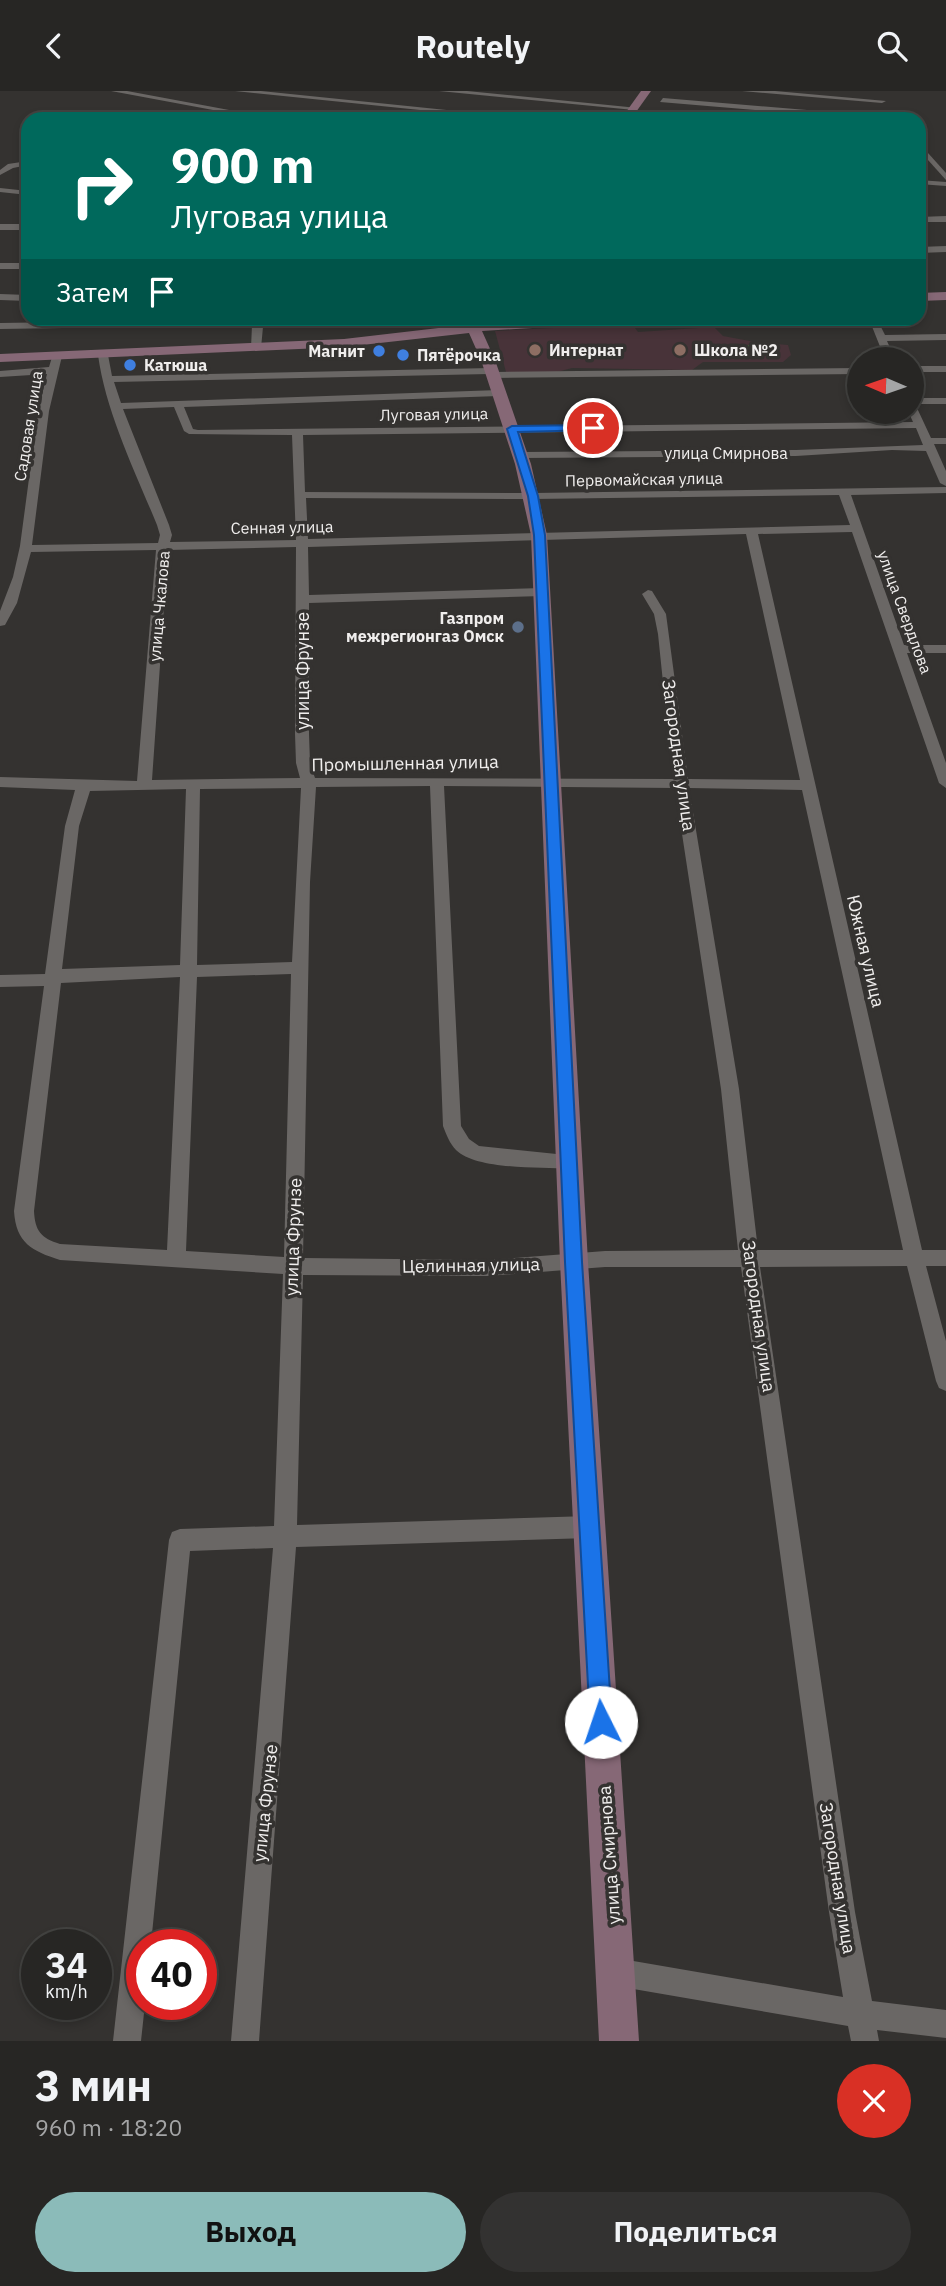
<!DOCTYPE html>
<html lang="ru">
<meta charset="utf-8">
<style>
body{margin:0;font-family:"IBM Plex Sans",sans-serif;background:#333231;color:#f1f3f6;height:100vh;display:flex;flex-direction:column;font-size:26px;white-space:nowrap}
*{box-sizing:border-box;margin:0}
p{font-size:23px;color:#a4a5a6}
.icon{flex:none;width:38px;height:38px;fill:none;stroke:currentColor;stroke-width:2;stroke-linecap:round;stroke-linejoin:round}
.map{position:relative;height:1950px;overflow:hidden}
.panel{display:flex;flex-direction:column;background:#272624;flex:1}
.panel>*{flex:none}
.banner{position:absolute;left:21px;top:21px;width:905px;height:214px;border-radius:21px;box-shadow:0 4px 10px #0003,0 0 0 2px #434341;background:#00695c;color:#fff;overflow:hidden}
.needle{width:46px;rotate:272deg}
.tools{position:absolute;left:847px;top:256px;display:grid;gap:14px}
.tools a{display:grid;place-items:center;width:77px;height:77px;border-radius:50%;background:#272624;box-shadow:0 4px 10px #0003,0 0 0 2px #434341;font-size:35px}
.speed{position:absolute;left:21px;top:1838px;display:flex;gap:14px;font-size:35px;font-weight:700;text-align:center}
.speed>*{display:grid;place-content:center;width:91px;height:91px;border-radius:50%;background:#272624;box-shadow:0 4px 10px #0003,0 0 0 2px #434341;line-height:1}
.speed small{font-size:18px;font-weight:400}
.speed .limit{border:10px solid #d22;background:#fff;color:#111}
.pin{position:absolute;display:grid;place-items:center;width:60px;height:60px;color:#fff;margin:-30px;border:4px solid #fff;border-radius:50%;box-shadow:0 2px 7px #0007}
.me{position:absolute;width:77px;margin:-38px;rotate:356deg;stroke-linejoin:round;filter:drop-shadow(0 0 5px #0008)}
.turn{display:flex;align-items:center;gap:24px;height:147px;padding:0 35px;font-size:32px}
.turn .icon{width:91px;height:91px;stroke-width:2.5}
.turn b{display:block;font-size:49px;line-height:60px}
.then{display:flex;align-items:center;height:66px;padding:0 35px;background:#0003;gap:14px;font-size:26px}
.round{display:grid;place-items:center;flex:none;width:74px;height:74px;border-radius:37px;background:#333231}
.overview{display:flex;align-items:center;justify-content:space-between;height:119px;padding:0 35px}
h1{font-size:42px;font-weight:700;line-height:52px}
.button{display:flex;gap:14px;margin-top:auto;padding:14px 35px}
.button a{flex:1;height:80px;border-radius:42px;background:#8bbbb9;color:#111;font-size:28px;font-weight:700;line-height:80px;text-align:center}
.button a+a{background:#333231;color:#f1f3f6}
header{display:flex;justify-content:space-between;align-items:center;height:91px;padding:0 35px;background:#272624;font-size:32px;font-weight:700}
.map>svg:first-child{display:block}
.education{fill:#483339}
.green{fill:#3a5f34}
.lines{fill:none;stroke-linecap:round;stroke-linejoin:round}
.street{fill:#6a6765;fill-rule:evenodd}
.secondary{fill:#866876;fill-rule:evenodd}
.route{fill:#1a73e8;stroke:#114b97;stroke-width:2}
.education-dot{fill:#8d6e63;stroke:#343230;stroke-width:2.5}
.shop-dot{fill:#3f7fe0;stroke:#343230;stroke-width:2.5}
.service-dot{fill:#5c6f8a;stroke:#343230;stroke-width:2.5}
.labels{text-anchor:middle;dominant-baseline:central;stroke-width:7;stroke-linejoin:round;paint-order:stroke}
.far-poi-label{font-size:16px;font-weight:bold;fill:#f0eeed;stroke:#343230;text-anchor:start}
.far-street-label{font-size:16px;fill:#f0eeed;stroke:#343230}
.street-label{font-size:18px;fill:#f0eeed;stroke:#343230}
</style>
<header><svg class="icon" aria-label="back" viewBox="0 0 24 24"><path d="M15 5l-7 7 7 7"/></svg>Routely<svg class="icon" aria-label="search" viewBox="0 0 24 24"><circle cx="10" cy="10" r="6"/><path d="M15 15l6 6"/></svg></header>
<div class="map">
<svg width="946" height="1950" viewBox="0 0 946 1950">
<rect width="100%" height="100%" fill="#343230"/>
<polygon class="education" points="632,233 638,241 714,236 723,245 755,251 788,254 791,264 783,271 703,271 692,279 572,277 557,281 506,281 495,240"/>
<polygon class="green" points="728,254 768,254 772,256 775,263 730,265 725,263 723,257"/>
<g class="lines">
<g class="street">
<polygon points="111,0 127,0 278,28 261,28"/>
<polygon points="235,0 261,0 535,28 508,28"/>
<polygon points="439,0 467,0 638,17 634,19"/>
<polygon points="742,0 775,0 886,10 882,12"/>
<polygon points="663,7 891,26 895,28 864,28 660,11"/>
<polygon points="627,24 654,26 658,28 624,28"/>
<polygon points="919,52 946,82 946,89 919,59"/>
<polygon points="28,70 28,74 13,77 0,84 0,79 8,73"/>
<polygon points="919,89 946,91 946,95 919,93"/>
<polygon points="0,97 28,100 28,104 0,101"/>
<polygon points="946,125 946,131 919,131 919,126"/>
<rect x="0" y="133" width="28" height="6"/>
<polygon points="946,155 946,161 919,162 919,156"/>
<rect x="0" y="172" width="28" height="6"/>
<polygon points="0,203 28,204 28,210 0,209"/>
<polygon points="259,228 263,236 261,257 256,260 251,257 252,234 0,238 0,232"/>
<polygon points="869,228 877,228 885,244 946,243 946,249 887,250 895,268 885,268"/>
<path d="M103 261 108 264 112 285 491 277 495 281 859 277V283L493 287 489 283 114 291 121 312 499 299 504 302 499 305 184 316 193 338 198 339 913 331 908 320H912V314L917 317 931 347H946V353H934L946 380V395L940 392 926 360 892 359 796 365 522 367 517 364 522 361 796 359 923 354 916 337 303 344 305 401 533 402 946 396V402L851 404 904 554H946V562H907L946 672V697L939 692 852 441 758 443 922 1159H946V1175H926L946 1250V1300L939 1297 936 1290 907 1175 760 1176 855 1821 872 1910 946 1919V1947L877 1939 879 1950H851L848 1935 616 1895 606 1891 602 1881 606 1871 616 1867 843 1906 829 1821 741 1176H605L487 1185 303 1184 297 1434 589 1425 597 1428 600 1436 597 1444 589 1447 296 1456 259 1950H231L273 1457 190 1460 151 1853H142V1913H145L141 1950H113L169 1449 172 1441 180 1438 274 1435 283 1183 60 1169C32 1160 16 1152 14 1120L44 895 0 896V884L45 883 65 735 75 699 0 696V686L137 690 156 459 31 461 17 512 5 534 0 535V520L13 486 20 455 38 320 47 283 0 286V280L49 276 53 263 62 265 49 320 32 454 158 452 160 444 157 434C135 380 106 322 98 264ZM174 316 184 340 189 343 292 344 296 449 170 451 172 444 169 434 123 318ZM839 404 850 434 308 448 306 407 533 408ZM746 443 800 689 688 688 666 523 652 500 648 499 642 503 654 523 658 543 673 688 315 687 310 672 309 643V512L542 505 548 501 542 497 309 504 308 456ZM296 456 295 643 296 672 300 687 152 689 168 459ZM430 695 443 1035C446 1043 450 1053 456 1059 476 1079 541 1076 569 1078L576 1075 578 1070 576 1065 479 1055 469 1048 461 1035 444 695 675 697 721 998 738 1159 605 1160 487 1169 303 1167 310 791 316 696ZM301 697 292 871 197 874 200 698ZM689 697 802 699 903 1159H758L739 998ZM186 698 180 874 62 878 79 735 90 700ZM291 883 284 1166 186 1160 197 886ZM180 886 167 1159 60 1153C41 1147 35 1140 34 1120L61 892Z"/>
<rect x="912" y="275" width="34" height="6"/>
<rect x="912" y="307" width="34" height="6"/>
</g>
<g class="secondary">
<polygon points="641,0 651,0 631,28 621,28"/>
<polygon points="946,201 946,209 919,210 919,202"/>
<polygon points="559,228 621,228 614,232 482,240 495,269 531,373 547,444 588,1171 639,1950 599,1950 560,1171 531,444 515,373 481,269 469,242 344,256 0,271 0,263 344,248 473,233"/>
</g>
</g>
<polygon class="route" points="593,334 597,335 597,339 518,341 538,405 545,444 582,1171 612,1631 609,1639 601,1642 593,1639 590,1631 565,1171 534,444 528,405 507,338 512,335"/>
<g class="education-dot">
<circle cx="535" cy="259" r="7"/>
<circle cx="680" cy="259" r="7"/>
</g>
<g class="shop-dot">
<circle cx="379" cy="260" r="7"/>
<circle cx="403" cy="264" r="7"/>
<circle cx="130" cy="274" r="7"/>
</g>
<circle class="service-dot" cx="518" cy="536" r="7"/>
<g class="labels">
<g class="far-poi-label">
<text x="549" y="259">Интернат</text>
<text x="694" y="259">Школа №2</text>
<text x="365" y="260" text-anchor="end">Магнит</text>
<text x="417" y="264">Пятёрочка</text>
<text x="144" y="274">Катюша</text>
<text x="504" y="527" text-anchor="end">Газпром<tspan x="504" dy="18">межрегионгаз Омск</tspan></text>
</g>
<g class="far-street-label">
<text transform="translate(434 323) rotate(-1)">Луговая улица</text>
<text transform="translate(28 335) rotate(-81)">Садовая улица</text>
<text x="726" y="362">улица Смирнова</text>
<text transform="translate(644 388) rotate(-1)">Первомайская улица</text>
<text transform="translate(282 436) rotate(-1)">Сенная улица</text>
<text transform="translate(159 515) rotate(-85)">улица Чкалова</text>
<text transform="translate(905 521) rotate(70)">улица Свердлова</text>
</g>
<g class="street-label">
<text transform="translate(302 580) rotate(-90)">улица Фрунзе</text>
<text transform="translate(679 664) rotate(82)">Загородная улица</text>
<text transform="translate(405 672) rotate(-1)">Промышленная улица</text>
<text transform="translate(866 860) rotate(77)">Южная улица</text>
<text transform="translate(293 1146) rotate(-88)">улица Фрунзе</text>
<text transform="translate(471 1174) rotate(-1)">Целинная улица</text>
<text transform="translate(759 1225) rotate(82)">Загородная улица</text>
<text transform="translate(265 1712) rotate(-84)">улица Фрунзе</text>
<text transform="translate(609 1764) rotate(-94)">улица Смирнова</text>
<text transform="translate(838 1787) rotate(81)">Загородная улица</text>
</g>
</g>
</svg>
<div class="tools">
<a><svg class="needle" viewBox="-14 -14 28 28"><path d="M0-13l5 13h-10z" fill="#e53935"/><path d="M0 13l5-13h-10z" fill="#a4a5a6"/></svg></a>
</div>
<div class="speed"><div>34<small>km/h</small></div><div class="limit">40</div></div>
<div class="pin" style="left:593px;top:337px;background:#d93025"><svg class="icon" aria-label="arrive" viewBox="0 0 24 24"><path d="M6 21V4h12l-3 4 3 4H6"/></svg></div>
<svg class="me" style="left:601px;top:1631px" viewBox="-20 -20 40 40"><circle r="19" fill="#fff"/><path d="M0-13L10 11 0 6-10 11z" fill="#1a73e8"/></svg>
<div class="banner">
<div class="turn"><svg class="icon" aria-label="right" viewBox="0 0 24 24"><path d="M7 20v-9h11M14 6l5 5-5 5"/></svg><div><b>900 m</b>Луговая улица</div></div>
<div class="then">Затем<svg class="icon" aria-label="arrive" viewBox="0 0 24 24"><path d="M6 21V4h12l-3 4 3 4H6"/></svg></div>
</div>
</div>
<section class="panel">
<div class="overview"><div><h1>3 мин</h1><p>960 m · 18:20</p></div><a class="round" style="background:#d93025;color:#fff"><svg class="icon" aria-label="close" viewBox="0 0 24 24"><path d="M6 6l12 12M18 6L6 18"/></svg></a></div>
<div class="button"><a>Выход</a><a>Поделиться</a></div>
</section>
